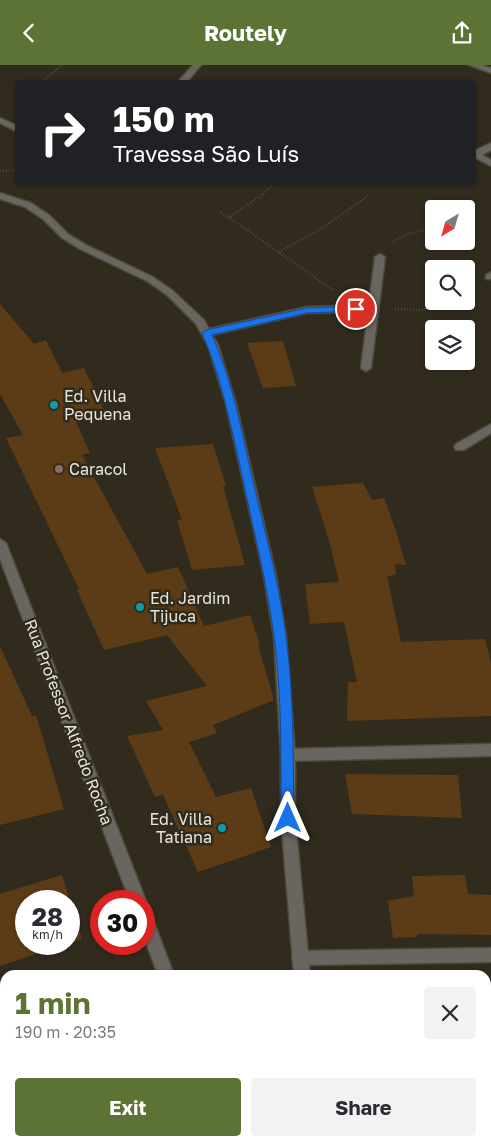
<!DOCTYPE html>
<meta charset="utf-8">
<style>
body{margin:0;font-family:"Golos Text",sans-serif;background:#f2f2f3;color:#2b2b33;height:100vh;display:flex;flex-direction:column;font-size:19px;white-space:nowrap}
*{box-sizing:border-box;margin:0}
p{font-size:16px;color:#7c7c81}
.icon{flex:none;width:28px;height:28px;fill:none;stroke:currentColor;stroke-width:2;stroke-linecap:round;stroke-linejoin:round}
.map{position:relative;flex:1;overflow:hidden}
.drawer{position:absolute;left:0px;top:905px;width:491px;height:176px;display:flex;flex-direction:column;background:#fff;border-radius:15px 15px 0 0;box-shadow:0 1px 4px #0004}
.drawer>*{flex:none}
.banner{position:absolute;left:15px;top:15px;width:461px;height:105px;border-radius:5px;box-shadow:0 1px 4px #0004;background:#202124;color:#fff;overflow:hidden}
.needle{width:32px;rotate:217deg}
.buttons{position:absolute;left:425px;top:135px;display:grid;gap:10px}
.buttons a{display:grid;place-items:center;width:50px;height:50px;border-radius:5px;background:#fff;box-shadow:0 1px 4px #0004;font-size:25px}
.speed{position:absolute;left:15px;top:825px;display:flex;gap:10px;font-size:25px;font-weight:700;text-align:center}
.speed>*{display:grid;place-content:center;width:65px;height:65px;border-radius:50%;background:#fff;box-shadow:0 1px 4px #0004;line-height:1}
.speed small{font-size:12px;font-weight:400}
.speed .limit{border:8px solid #d22;background:#fff;color:#111}
.pin{position:absolute;display:grid;place-items:center;width:42px;height:42px;color:#fff;margin:-21px;border:2px solid #fff;border-radius:50%;box-shadow:0 1px 5px #0007}
.me{position:absolute;width:55px;margin:-28px;rotate:0deg;stroke-linejoin:round;filter:drop-shadow(0 0 4px #0008)}
.turn{display:flex;align-items:center;gap:18px;height:105px;padding:0 15px;font-size:22px}
.turn .icon{width:65px;height:65px;stroke-width:2.5}
.turn b{display:block;font-size:35px;line-height:42px}
.round{display:grid;place-items:center;flex:none;width:52px;height:52px;border-radius:5px;background:#f2f2f3}
.headline{display:flex;align-items:center;justify-content:space-between;height:85px;padding:0 15px}
h1{font-size:30px;font-weight:700;line-height:38px;color:#5c7335}
.cta{display:flex;gap:10px;margin-top:auto;padding:10px 15px}
.cta a{flex:1;height:58px;border-radius:5px;background:#5c7335;color:#fff;font-size:20px;font-weight:700;line-height:58px;text-align:center}
.cta a+a{background:#f2f2f3;color:#2b2b33}
header{display:flex;justify-content:space-between;align-items:center;height:65px;padding:0 15px;background:#5c7335;color:#fff;font-size:22px;font-weight:700}
.map>svg:first-child{display:block}
.building{fill:#5b3c17}
.lines{fill:none;stroke-linecap:round;stroke-linejoin:round}
.service-casing{stroke:#4e493c;stroke-width:3}
.minor-casing{stroke:#4e493c;stroke-width:3}
.tertiary-casing{stroke:#4e493c;stroke-width:3}
.path{stroke:#6e695d;stroke-width:2.5;stroke-dasharray:0.5 2.5;stroke-linecap:butt}
.service{fill:#69655f;fill-rule:evenodd}
.minor{fill:#69655f;fill-rule:evenodd}
.tertiary{fill:#69655f;fill-rule:evenodd}
.route{fill:#1a73e8;stroke:#114b97}
.culture-dot{fill:#0f9aa8;stroke:#312b1e;stroke-width:2}
.education-dot{fill:#8d6e63;stroke:#312b1e;stroke-width:2}
.labels{text-anchor:middle;dominant-baseline:central;stroke-width:5;stroke-linejoin:round;paint-order:stroke}
.poi-label{font-size:16px;fill:#e8e5dc;stroke:#312b1e;text-anchor:start}
.street-label{font-size:16px;fill:#e8e5dc;stroke:#312b1e}
</style>
<header><svg class="icon" aria-label="back" viewBox="0 0 24 24"><path d="M15 5l-7 7 7 7"/></svg>Routely<svg class="icon" aria-label="share" viewBox="0 0 24 24"><path d="M12 15V3M7 8l5-5 5 5M5 13v7h14v-7"/></svg></header>
<div class="map">
<svg width="491" height="1081" viewBox="0 0 491 1081">
<rect width="100%" height="100%" fill="#312b1e"/>
<g class="building">
<polygon points="0,239 34,279 46,275 62,308 84,303 107,351 76,357 90,388 82,390 147,509 178,502 204,561 250,550 260,579 258,580 274,635 213,660 217,668 189,677 216,732 251,723 271,782 198,807 163,730 155,732 127,671 163,665 146,636 207,621 167,570 104,585 77,525 79,524 6,373 23,370 0,329"/>
<polygon points="283,276 296,321 263,323 247,278"/>
<polygon points="213,379 226,421 223,421 245,500 192,505 177,455 182,455 155,383"/>
<polygon points="363,418 372,435 384,433 396,466 406,500 395,499 396,510 387,511 401,577 485,574 491,597 491,651 347,656 348,617 357,617 344,557 310,559 305,519 339,517 329,475 312,422"/>
<polygon points="0,581 32,651 36,650 64,744 0,760"/>
<polygon points="345,709 458,710 462,753 352,749"/>
<polygon points="62,810 82,874 69,878 69,836 26,836 26,879 66,879 0,901 0,829"/>
<polygon points="465,810 468,829 491,830 491,870 417,869 417,872 393,873 388,836 414,831 412,811"/>
</g>
<g class="lines">
<defs>
<g id="service">
<polygon points="193,0 201,0 186,18 177,18"/>
<polygon points="380,189 385,192 371,303 366,306 361,303 375,192"/>
<polygon points="491,679 491,691 288,696 283,694 281,690 283,686 288,684"/>
<polygon points="491,883 491,897 300,900 294,898 292,893 294,888 300,886"/>
</g>
<g id="minor">
<polygon points="0,53 18,61 18,67 0,58"/>
<polygon points="491,78 491,85 482,90 491,95 491,101 474,92 474,86"/>
<polygon points="0,128 31,138 49,150 68,169 86,180 153,212 173,226 204,255 209,264 307,242 373,240 378,243 373,246 307,248 212,270 218,280 236,339 276,511 286,572 295,690 295,753 310,910 294,910 281,753 281,690 274,572 264,511 226,339 208,280 196,259 167,230 147,216 80,184 62,173 43,154 25,142 0,134"/>
<polygon points="491,207 491,214 486,214 486,210"/>
<polygon points="491,359 491,368 464,385 456,385 454,382 456,379"/>
<polygon points="0,474 6,478 146,836 144,840 144,836 130,836 0,494"/>
<polygon points="144,845 149,847 152,852 174,910 158,910 144,872"/>
<polygon points="220,1076 238,1076 239,1081 221,1081"/>
<rect x="308" y="1076" width="18" height="5"/>
</g>
<polygon id="tertiary" points="469,0 481,0 491,3 491,8"/>
</defs>
<use href="#service" class="service-casing"/>
<use href="#minor" class="minor-casing"/>
<use href="#tertiary" class="tertiary-casing"/>
<g class="path">
<polyline points="41,18 62,0"/>
<polyline points="0,106 18,105"/>
<polyline points="221,147 333,225"/>
<polyline points="228,153 261,131 274,118"/>
<polyline points="466,160 468,160"/>
<polyline points="392,177 407,169 434,163"/>
<polyline points="279,187 322,163 368,131"/>
<polyline points="466,227 474,222"/>
<polyline points="395,244 423,245 450,236"/>
</g>
<use href="#service" class="service"/>
<use href="#minor" class="minor"/>
<use href="#tertiary" class="tertiary"/>
</g>
<path class="route" d="M356 241 359 242V246L307 248 212 270C232 315 241 363 252 412 264 464 279 517 286 571 294 631 293 693 294 753L292 757 288 759 283 757 281 753C281 693 282 631 274 571 267 517 253 464 242 410 231 362 222 313 202 268L206 265 307 243Z"/>
<g class="culture-dot">
<circle cx="54" cy="340" r="5"/>
<circle cx="140" cy="542" r="5"/>
<circle cx="222" cy="763" r="5"/>
</g>
<circle class="education-dot" cx="59" cy="404" r="5"/>
<g class="labels">
<g class="poi-label">
<text x="64" y="331">Ed. Villa<tspan x="64" dy="18">Pequena</tspan></text>
<text x="69" y="404">Caracol</text>
<text x="150" y="533">Ed. Jardim<tspan x="150" dy="18">Tijuca</tspan></text>
<text x="212" y="754" text-anchor="end">Ed. Villa<tspan x="212" dy="18">Tatiana</tspan></text>
</g>
<g class="street-label">
<text transform="translate(69 657) rotate(69)">Rua Professor Alfredo Rocha</text>
</g>
</g>
</svg>
<div class="buttons">
<a><svg class="needle" viewBox="-14 -14 28 28"><path d="M0-13l5 13h-10z" fill="#e53935"/><path d="M0 13l5-13h-10z" fill="#7c7c81"/></svg></a>
<a><svg class="icon" aria-label="search" viewBox="0 0 24 24"><circle cx="10" cy="10" r="6"/><path d="M15 15l6 6"/></svg></a>
<a><svg class="icon" aria-label="layers" viewBox="0 0 24 24"><path d="M12 4l9 5-9 5-9-5zM3 14l9 5 9-5"/></svg></a>
</div>
<div class="speed"><div>28<small>km/h</small></div><div class="limit">30</div></div>
<div class="pin" style="left:356px;top:244px;background:#d93025"><svg class="icon" aria-label="arrive" viewBox="0 0 24 24"><path d="M6 21V4h12l-3 4 3 4H6"/></svg></div>
<svg class="me" style="left:288px;top:753px" viewBox="-20 -20 40 40"><path d="M0-17L14 15 0 8-14 15z" fill="#1a73e8" stroke="#fff" stroke-width="4"/></svg>
<div class="banner">
<div class="turn"><svg class="icon" aria-label="right" viewBox="0 0 24 24"><path d="M7 20v-9h11M14 6l5 5-5 5"/></svg><div><b>150 m</b>Travessa São Luís</div></div>
</div>
<section class="drawer">
<div class="headline"><div><h1>1 min</h1><p>190 m · 20:35</p></div><a class="round"><svg class="icon" aria-label="close" viewBox="0 0 24 24"><path d="M6 6l12 12M18 6L6 18"/></svg></a></div>
<div class="cta"><a>Exit</a><a>Share</a></div>
</section>
</div>
